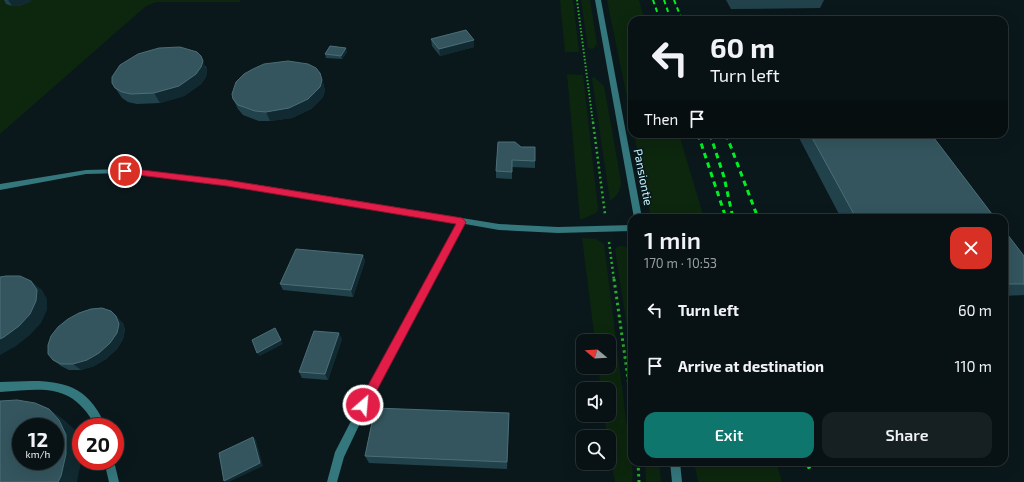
<!DOCTYPE html>
<meta charset="utf-8">
<style>
body{margin:0;font-family:"Exo 2",sans-serif;background:#162022;color:#f1f3f6;height:100vh;display:flex;flex-direction:column;font-size:15px;white-space:nowrap}
*{box-sizing:border-box;margin:0}
p{font-size:13px;color:#989ea0}
.icon{flex:none;width:22px;height:22px;fill:none;stroke:currentColor;stroke-width:2;stroke-linecap:round;stroke-linejoin:round}
.map{position:relative;flex:1;overflow:hidden}
.sheet{position:absolute;left:628px;top:214px;width:380px;height:252px;display:flex;flex-direction:column;background:#081215;border-radius:12px;box-shadow:0 4px 16px #0002,0 0 0 1px #293234}
.sheet>*{flex:none}
.guide{position:absolute;left:628px;top:16px;width:380px;height:122px;border-radius:12px;box-shadow:0 4px 16px #0002,0 0 0 1px #293234;background:#081215;color:#f1f3f6;overflow:hidden}
.needle{width:26px;rotate:288deg}
.buttons{position:absolute;left:576px;top:334px;display:grid;gap:8px}
.buttons a{display:grid;place-items:center;width:40px;height:40px;border-radius:8px;background:#081215;box-shadow:0 4px 16px #0002,0 0 0 1px #293234;font-size:20px}
.speed{position:absolute;left:12px;top:418px;display:flex;gap:8px;font-size:20px;font-weight:700;text-align:center}
.speed>*{display:grid;place-content:center;width:52px;height:52px;border-radius:50%;background:#081215;box-shadow:0 4px 16px #0002,0 0 0 1px #293234;line-height:1}
.speed small{font-size:10px;font-weight:400}
.speed .limit{border:6px solid #d22;background:#fff;color:#111}
.pin{position:absolute;display:grid;place-items:center;width:34px;height:34px;color:#fff;margin:-17px;border:2px solid #fff;border-radius:50%;box-shadow:0 1px 4px #0007}
.me{position:absolute;width:44px;margin:-22px;rotate:27deg;stroke-linejoin:round;filter:drop-shadow(0 0 3px #0008)}
.turn{display:flex;align-items:center;gap:14px;height:84px;padding:0 16px;font-size:18px}
.turn .icon{width:52px;height:52px;stroke-width:2.5}
.turn b{display:block;font-size:28px;line-height:34px}
.then{display:flex;align-items:center;height:38px;padding:0 16px;background:#0003;gap:8px;font-size:15px}
.round{display:grid;place-items:center;flex:none;width:42px;height:42px;border-radius:12px;background:#162022}
.headline{display:flex;align-items:center;justify-content:space-between;height:68px;padding:0 16px}
h1{font-size:24px;font-weight:600;line-height:30px}
.button{display:flex;gap:8px;margin-top:auto;padding:8px 16px}
.button a{flex:1;height:46px;border-radius:12px;background:#0f766e;color:#fff;font-size:16px;font-weight:600;line-height:46px;text-align:center}
.button a+a{background:#162022;color:#f1f3f6}
ul{padding:0;list-style:none}
li{display:flex;align-items:center;gap:12px;height:56px;padding:0 16px}
li div{flex:1}
li b{display:block;font-size:15px}
li em{font-style:normal}
.map>svg:first-child{display:block}
.green{fill:#0d260e}
.lines{fill:none;stroke-linecap:round;stroke-linejoin:round}
.path-far2{stroke:#2baf29;stroke-width:2;stroke-dasharray:1.5 2;stroke-linecap:butt}
.path-far1{stroke:#2baf29;stroke-width:2.5;stroke-dasharray:2 3;stroke-linecap:butt}
.path{stroke:#2baf29;stroke-width:3;stroke-dasharray:2.5 3.5;stroke-linecap:butt}
.service{fill:#34777c;fill-rule:evenodd}
.tertiary{fill:#34777c;fill-rule:evenodd}
.rail-far2{stroke:#00f023;stroke-width:2;stroke-dasharray:4.5 3.5;stroke-linecap:butt}
.rail-far1{stroke:#00f023;stroke-width:3;stroke-dasharray:5.5 4.5;stroke-linecap:butt}
.rail{stroke:#00f023;stroke-width:3.5;stroke-dasharray:7 6;stroke-linecap:butt}
.wall{fill:#22424b}
.shaded-wall{fill:#112930}
.building{fill:#34555e;stroke:#4a6e77;fill-rule:evenodd}
.route{fill:#e11d48;stroke:#92132f}
.labels{text-anchor:middle;dominant-baseline:central;stroke-width:3;stroke-linejoin:round;paint-order:stroke}
.street-label{font-size:12px;fill:#c5f6ff;stroke:#0a181c}
</style>
<div class="map">
<svg width="1024" height="482" viewBox="0 0 1024 482">
<rect width="100%" height="100%" fill="#0a181c"/>
<g class="green">
<polygon points="0,0 240,0 240,2 157,2 146,6 0,134"/>
<polygon points="560,0 573,0 579,52 565,52"/>
<polygon points="581,0 590,0 597,44 593,49 588,48"/>
<polygon points="607,0 639,0 645,20 632,20 632,122"/>
<polygon points="567,74 583,75 598,209 596,213 580,220"/>
<path d="M594 77 604 86 621 181C621 190 617 196 610 201L592 78Z"/>
<polygon points="634,134 679,134 704,218 651,218"/>
<polygon points="582,238 596,239 604,244 633,474 632,482 615,482 609,448 609,437 607,437 604,415 609,415 609,389 601,389 598,367 609,367 609,341 595,341"/>
<polygon points="622,246 626,247 632,255 632,358 615,250 617,247"/>
<polygon points="645,462 659,462 661,482 646,482"/>
<polygon points="694,462 776,462 782,482 698,482"/>
</g>
<g class="lines">
<polyline class="path-far2" points="577,0 593,123"/>
<g class="path-far1">
<polyline points="593,122 605,214"/>
<polyline points="609,242 614,280"/>
</g>
<g class="path">
<polyline points="614,279 632,407"/>
<polyline points="638,462 639,482"/>
</g>
<g class="service">
<polygon points="125,169 227,180 499,224 558,227 632,225 632,231 558,233 499,230 465,224 373,396 344,457 337,482 327,482 335,452 367,390 457,223 227,186 125,173 86,174 0,190 0,184 86,170"/>
<path d="M32 381C70 381 91 391 106 427H96C72 382 44 389 0 392V382Z"/>
<polygon points="104,461 114,461 119,482 109,482"/>
</g>
<g class="tertiary">
<polygon points="595,0 601,0 642,218 634,218"/>
<polygon points="670,462 680,462 682,482 672,482"/>
</g>
<g class="rail-far2">
<polyline points="653,0 660,20"/>
<polyline points="664,0 671,20"/>
<polyline points="674,0 682,20"/>
</g>
<g class="rail-far1">
<polyline points="698,134 726,218"/>
<polyline points="710,134 724,177 733,218"/>
<polyline points="726,134 758,218"/>
</g>
<polyline class="rail" points="807,462 810,470"/>
</g>
<g class="wall">
<polygon points="4,0 31,0 31,1 20,6 12,6 6,4"/>
<polygon points="726,0 824,0 820,8 731,9"/>
<polygon points="431,39 474,47 440,56 432,46"/>
<polygon points="347,52 342,59 326,58 325,54"/>
<polygon points="206,66 207,71 206,77 201,84 184,96 160,103 137,104 128,102 122,98 112,83"/>
<polygon points="323,83 325,90 323,97 311,109 292,118 270,121 259,121 243,115 238,109 233,99"/>
<polygon points="797,134 931,134 995,218 841,218"/>
<polygon points="498,142 535,161 535,168 512,167 512,179 496,178 496,171"/>
<polygon points="1004,230 1024,256 1024,295 1004,296"/>
<polygon points="363,255 365,261 353,297 283,290 280,284"/>
<polygon points="123,323 125,330 123,339 117,349 106,359 94,366 81,370 69,370 61,366 53,360"/>
<polygon points="342,339 328,380 302,378 299,372"/>
<polygon points="509,421 507,469 369,463 365,456"/>
</g>
<g class="shaded-wall">
<polygon points="8,0 31,0 31,1 20,6 12,6"/>
<polygon points="474,40 474,47 440,56 439,49"/>
<polygon points="346,48 347,52 342,59 341,56"/>
<polygon points="201,56 207,71 206,77 201,84 184,96 160,103 154,93"/>
<polygon points="320,73 325,90 323,97 311,109 292,118 270,121 266,112"/>
<polygon points="363,255 365,261 353,297 351,290"/>
<polygon points="31,281 42,290 47,299 47,310 41,323 30,335 16,346 0,355 0,339"/>
<polygon points="116,316 123,323 125,330 123,339 117,349 106,359 94,366 81,370 73,364"/>
<polygon points="275,328 283,344 260,356 257,353"/>
<polygon points="339,333 342,339 328,380 325,374"/>
<polygon points="49,409 63,419 74,429 80,444 81,462 77,482 58,482"/>
<polygon points="509,413 509,421 507,469 507,462"/>
<polygon points="253,437 256,440 263,466 229,482 226,482 224,481"/>
</g>
<g class="building">
<polygon points="466,30 474,40 439,49 431,39"/>
<polygon points="330,46 346,48 341,56 325,54"/>
<polygon points="180,47 197,52 201,56 203,61 201,67 196,74 179,86 154,93 131,94 122,92 115,88 112,83 112,77 120,65 138,54 159,48"/>
<polygon points="288,61 308,64 316,68 320,73 322,80 320,87 308,99 289,108 266,112 255,111 238,105 233,99 232,94 236,82 244,74 253,69 264,64"/>
<polygon points="810,134 931,134 995,218 856,218"/>
<polygon points="498,142 515,142 521,147 535,147 535,161 512,160 512,172 496,171"/>
<polygon points="1004,230 1024,256 1024,284 1004,284"/>
<polygon points="296,249 363,255 351,290 280,284"/>
<polygon points="6,276 20,276 31,281 37,290 36,301 30,314 19,326 4,337 0,339 0,277"/>
<polygon points="102,308 111,311 116,316 119,324 117,333 110,343 99,353 87,360 73,364 61,364 53,360 48,354 48,345 51,336 58,327 68,319 79,313 91,309"/>
<polygon points="275,328 281,340 257,353 252,340"/>
<polygon points="314,331 339,333 325,374 299,372"/>
<path d="M17 400 35 403 49 409 59 420 66 435V454L61 476 58 482H0V401ZM21 427H55V461H21Z"/>
<polygon points="375,408 509,413 507,462 365,456"/>
<polygon points="253,437 260,463 224,481 219,453"/>
</g>
<polygon class="route" points="125,168 227,180 462,218 466,222 367,409 363,411 359,409 358,405 359,402 456,224 227,186 122,173 121,171"/>
<g class="labels">
<g class="street-label">
<text transform="translate(644 177) rotate(79)">Pansiontie</text>
</g>
</g>
</svg>
<div class="buttons">
<a><svg class="needle" viewBox="-14 -14 28 28"><path d="M0-13l5 13h-10z" fill="#e53935"/><path d="M0 13l5-13h-10z" fill="#989ea0"/></svg></a>
<a><svg class="icon" aria-label="sound" viewBox="0 0 24 24"><path d="M4 9h4l5-4v14l-5-4H4zM17 9q2 3 0 6"/></svg></a>
<a><svg class="icon" aria-label="search" viewBox="0 0 24 24"><circle cx="10" cy="10" r="6"/><path d="M15 15l6 6"/></svg></a>
</div>
<div class="speed"><div>12<small>km/h</small></div><div class="limit">20</div></div>
<div class="pin" style="left:125px;top:171px;background:#d93025"><svg class="icon" aria-label="arrive" viewBox="0 0 24 24"><path d="M6 21V4h12l-3 4 3 4H6"/></svg></div>
<svg class="me" style="left:363px;top:405px" viewBox="-20 -20 40 40"><circle r="17" fill="#e11d48" stroke="#fff" stroke-width="3"/><path d="M0-11L8 9 0 5-8 9z" fill="#fff"/></svg>
<div class="guide">
<div class="turn"><svg class="icon" aria-label="left" viewBox="0 0 24 24"><path d="M17 20v-9H6M10 6l-5 5 5 5"/></svg><div><b>60 m</b>Turn left</div></div>
<div class="then">Then<svg class="icon" aria-label="arrive" viewBox="0 0 24 24"><path d="M6 21V4h12l-3 4 3 4H6"/></svg></div>
</div>
<section class="sheet">
<div class="headline"><div><h1>1 min</h1><p>170 m · 10:53</p></div><a class="round" style="background:#d93025;color:#fff"><svg class="icon" aria-label="close" viewBox="0 0 24 24"><path d="M6 6l12 12M18 6L6 18"/></svg></a></div>
<ul>
<li><svg class="icon" aria-label="left" viewBox="0 0 24 24"><path d="M17 20v-9H6M10 6l-5 5 5 5"/></svg><div><b>Turn left</b></div><em>60 m</em></li>
<li><svg class="icon" aria-label="arrive" viewBox="0 0 24 24"><path d="M6 21V4h12l-3 4 3 4H6"/></svg><div><b>Arrive at destination</b></div><em>110 m</em></li>
</ul>
<div class="button"><a>Exit</a><a>Share</a></div>
</section>
</div>
